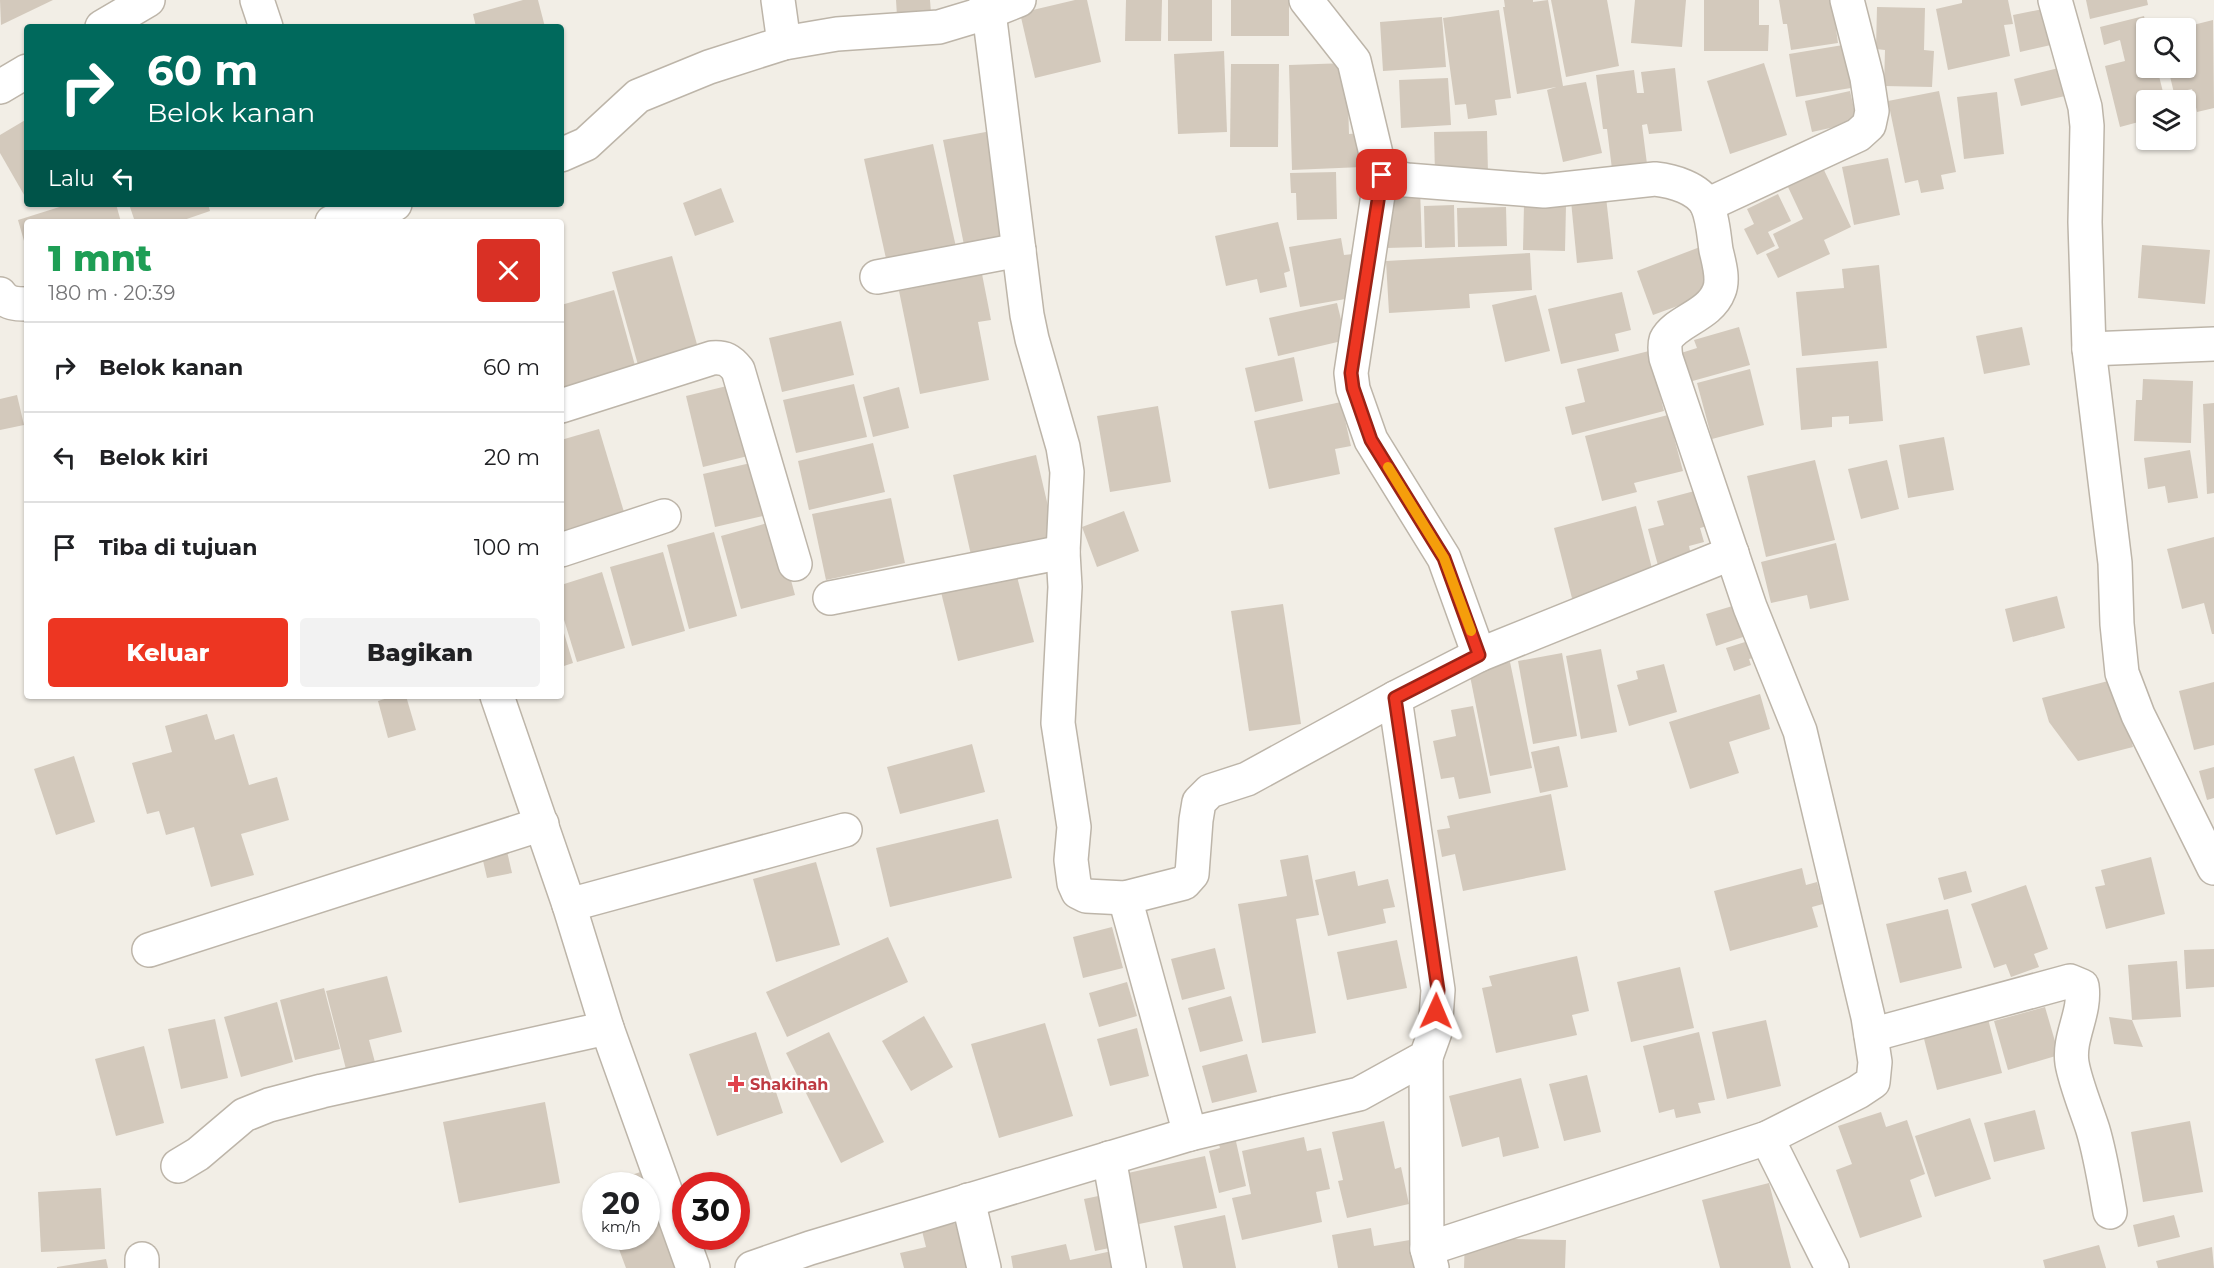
<!DOCTYPE html>
<html lang="id">
<meta charset="utf-8">
<style>
body{margin:0;font-family:Montserrat,sans-serif;background:#f2f2f2;color:#202124;height:100vh;display:flex;flex-direction:column;font-size:22px;white-space:nowrap}
*{box-sizing:border-box;margin:0}
p{font-size:20px;color:#757577}
.icon{flex:none;width:33px;height:33px;fill:none;stroke:currentColor;stroke-width:2;stroke-linecap:round;stroke-linejoin:round}
.map{position:relative;flex:1;overflow:hidden}
.details{position:absolute;left:24px;top:219px;width:540px;height:480px;display:flex;flex-direction:column;background:#fff;border-radius:6px;box-shadow:0 2px 4px #0004}
.details>*{flex:none}
.banner{position:absolute;left:24px;top:24px;width:540px;height:183px;border-radius:6px;box-shadow:0 2px 4px #0004;background:#00695c;color:#fff;overflow:hidden}
.fabs{position:absolute;left:2136px;top:18px;display:grid;gap:12px}
.fabs a{display:grid;place-items:center;width:60px;height:60px;border-radius:6px;background:#fff;box-shadow:0 2px 4px #0004;font-size:30px}
.speed{position:absolute;left:582px;top:1172px;display:flex;gap:12px;font-size:30px;font-weight:700;text-align:center}
.speed>*{display:grid;place-content:center;width:78px;height:78px;border-radius:50%;background:#fff;box-shadow:0 2px 4px #0004;line-height:1}
.speed small{font-size:15px;font-weight:400}
.speed .limit{border:9px solid #d22;background:#fff;color:#111}
.pin{position:absolute;display:grid;place-items:center;width:51px;height:51px;color:#fff;margin:-26px;border-radius:12px;box-shadow:0 3px 9px #0006}
.me{position:absolute;width:66px;margin:-33px;rotate:1deg;stroke-linejoin:round;filter:drop-shadow(0 0 4px #0008)}
.turn{display:flex;align-items:center;gap:21px;height:126px;padding:0 24px;font-size:27px}
.turn .icon{width:78px;height:78px;stroke-width:2.5}
.turn b{display:block;font-size:42px;line-height:51px}
.then{display:flex;align-items:center;height:57px;padding:0 24px;background:#0003;gap:12px;font-size:22px}
.round{display:grid;place-items:center;flex:none;width:63px;height:63px;border-radius:6px;background:#f2f2f2}
.overview{display:flex;align-items:center;justify-content:space-between;height:102px;padding:0 24px}
h1{font-size:36px;font-weight:800;line-height:45px;color:#1e9e55}
.primary-button{display:flex;gap:12px;margin-top:auto;padding:12px 24px}
.primary-button a{flex:1;height:69px;border-radius:6px;background:#ed3622;color:#fff;font-size:24px;font-weight:800;line-height:69px;text-align:center}
.primary-button a+a{background:#f2f2f2;color:#202124}
ul{padding:0;list-style:none}
li{display:flex;align-items:center;gap:18px;height:90px;padding:0 24px;border-top:2px solid #e0e0e0}
li div{flex:1}
li b{display:block;font-size:22px}
li em{font-style:normal}
.map>svg:first-child{display:block}
.building{fill:#d3c9bc}
.lines{fill:none;stroke-linecap:round;stroke-linejoin:round}
.minor-casing{stroke:#bdb5a9;stroke-width:36}
.minor{stroke:#fff;stroke-width:33}
.route-casing{stroke:#9a2316;stroke-width:15}
.route{stroke:#ed3622;stroke-width:10}
.slow{stroke:#f59e0b;stroke-width:10}
.health-dot{fill:#e0444e;stroke:#fff;stroke-width:2}
.labels{text-anchor:middle;dominant-baseline:central;stroke-width:5;stroke-linejoin:round;paint-order:stroke}
.health-label{font-size:16px;font-weight:bold;fill:#be3a42;stroke:#fff;text-anchor:start}
</style>
<div class="map">
<svg width="2214" height="1268" viewBox="0 0 2214 1268">
<rect width="100%" height="100%" fill="#f2eee6"/>
<g class="building">
<polygon points="0,0 53,0 1,25"/>
<polygon points="523,0 538,0 545,27 476,27 473,14"/>
<polygon points="896,0 930,0 931,13 897,16"/>
<polygon points="1075,0 1087,0 1101,62 1035,78 1020,13"/>
<polygon points="1126,0 1162,0 1161,41 1125,41"/>
<rect x="1168" y="0" width="44" height="41"/>
<rect x="1231" y="0" width="58" height="36"/>
<polygon points="1504,0 1533,0 1533,2 1548,0 1563,86 1586,82 1602,153 1563,162 1547,90 1556,87 1517,94 1503,7 1505,7"/>
<polygon points="1551,0 1607,0 1619,66 1566,77"/>
<polygon points="1635,0 1686,0 1682,47 1631,43"/>
<polygon points="1704,0 1759,0 1759,25 1769,25 1768,51 1704,51"/>
<polygon points="1779,0 1832,0 1838,43 1791,50 1787,24 1783,24"/>
<polygon points="1962,0 2008,0 2013,24 2004,25 2010,56 1948,70 1936,9 1962,3"/>
<polygon points="2086,0 2147,0 2148,5 2090,19"/>
<polygon points="1877,7 1925,8 1924,50 1934,51 1932,87 1884,86 1885,50 1876,49"/>
<polygon points="2043,9 2051,45 2020,52 2013,15"/>
<polygon points="1499,10 1511,98 1495,100 1497,115 1468,119 1466,104 1455,105 1443,18"/>
<polygon points="2144,16 2147,28 2146,68 2157,68 2165,100 2146,100 2146,120 2120,127 2105,66 2125,61 2120,40 2104,45 2100,27"/>
<polygon points="1442,17 1446,67 1383,71 1380,22"/>
<polygon points="2213,20 2214,108 2197,112 2192,89 2174,93 2168,68 2186,68 2186,28 2181,28"/>
<polygon points="1855,43 1863,86 1796,97 1789,54"/>
<polygon points="1224,51 1227,132 1178,134 1174,54"/>
<polygon points="1347,63 1349,134 1361,133 1362,167 1292,170 1289,65"/>
<polygon points="1764,63 1787,135 1730,154 1707,81"/>
<polygon points="1231,64 1279,64 1278,147 1230,147"/>
<polygon points="2067,66 2074,94 2021,106 2014,79"/>
<polygon points="1675,68 1682,131 1649,134 1647,124 1642,125 1647,164 1612,169 1607,129 1603,129 1596,75 1634,70 1637,93 1644,93 1641,72"/>
<polygon points="1448,78 1451,125 1401,128 1399,80"/>
<polygon points="1850,91 1857,122 1812,132 1805,101"/>
<polygon points="1939,91 1956,172 1941,175 1944,189 1921,193 1918,180 1905,183 1888,101"/>
<polygon points="1997,92 2004,154 1964,159 1957,97"/>
<polygon points="27,119 27,200 0,153 0,135"/>
<polygon points="991,131 1012,236 964,245 943,140"/>
<polygon points="1487,131 1488,174 1435,175 1434,132"/>
<polygon points="933,144 956,247 887,263 864,159"/>
<polygon points="1888,158 1900,215 1854,225 1842,167"/>
<polygon points="1824,170 1851,227 1824,240 1830,254 1778,278 1766,254 1779,248 1773,234 1803,219 1788,187"/>
<polygon points="1336,172 1337,219 1297,220 1296,193 1291,193 1290,173"/>
<polygon points="721,188 734,222 695,236 683,203"/>
<polygon points="1420,188 1422,247 1386,248 1384,189"/>
<polygon points="1778,194 1791,221 1768,232 1775,246 1757,255 1744,229 1754,224 1747,209"/>
<polygon points="1606,197 1613,259 1577,263 1571,201"/>
<polygon points="69,204 116,204 121,222 27,222 26,248 18,220"/>
<polygon points="129,204 208,204 210,211 178,222 135,222"/>
<polygon points="1524,204 1566,205 1565,251 1523,250"/>
<polygon points="1454,205 1455,247 1425,248 1424,206"/>
<polygon points="1506,207 1507,246 1458,247 1457,208"/>
<polygon points="1278,222 1290,271 1284,273 1287,287 1260,293 1257,279 1226,286 1215,236"/>
<polygon points="1341,238 1344,255 1353,254 1351,298 1300,307 1289,247"/>
<polygon points="2142,245 2210,250 2205,304 2138,298"/>
<polygon points="1700,247 1716,292 1653,315 1637,271"/>
<polygon points="1530,253 1532,290 1469,294 1470,308 1389,313 1386,261"/>
<polygon points="672,256 700,355 640,372 612,272"/>
<polygon points="1879,265 1887,348 1802,356 1796,292 1844,288 1842,269"/>
<polygon points="982,274 991,320 978,322 989,380 920,394 899,291"/>
<polygon points="614,290 636,369 561,390 561,305"/>
<polygon points="1622,292 1631,330 1615,334 1619,351 1561,364 1548,309"/>
<polygon points="1536,295 1550,351 1505,362 1492,305"/>
<polygon points="1337,303 1346,340 1278,356 1269,318"/>
<polygon points="841,321 854,375 782,392 769,338"/>
<polygon points="1739,327 1750,365 1689,382 1681,353 1697,348 1694,340"/>
<polygon points="2022,327 2030,365 1984,374 1976,336"/>
<polygon points="1649,351 1664,411 1572,435 1565,407 1585,402 1577,369"/>
<polygon points="1294,357 1303,401 1255,412 1245,368"/>
<polygon points="1878,361 1883,421 1849,424 1849,416 1832,417 1832,427 1801,430 1796,368"/>
<polygon points="1750,369 1764,425 1712,439 1697,383"/>
<polygon points="2143,379 2193,381 2191,443 2134,441 2136,400 2142,400"/>
<polygon points="735,384 752,455 703,467 686,396"/>
<polygon points="854,384 867,437 796,453 783,400"/>
<polygon points="899,387 909,428 873,437 863,397"/>
<polygon points="17,395 24,425 0,430 0,399"/>
<polygon points="1341,402 1351,446 1335,449 1340,474 1269,489 1254,421"/>
<polygon points="2214,403 2214,493 2207,494 2203,404"/>
<polygon points="1158,406 1171,482 1110,492 1097,416"/>
<polygon points="1668,415 1683,471 1634,483 1637,492 1602,501 1585,436"/>
<polygon points="599,429 627,522 561,541 561,440"/>
<polygon points="1944,437 1954,490 1908,498 1899,445"/>
<polygon points="873,443 885,492 809,510 798,461"/>
<polygon points="2190,450 2198,498 2168,503 2165,486 2148,489 2144,458"/>
<polygon points="1036,455 1055,536 971,555 953,475"/>
<polygon points="1815,460 1835,540 1766,557 1747,476"/>
<polygon points="1887,460 1899,509 1861,519 1848,469"/>
<polygon points="755,462 767,515 715,527 703,474"/>
<polygon points="1702,489 1711,525 1700,528 1704,542 1689,546 1692,560 1659,569 1648,529 1664,525 1657,501"/>
<polygon points="891,498 905,563 826,580 812,514"/>
<polygon points="1636,506 1655,580 1573,602 1554,528"/>
<polygon points="1124,511 1139,551 1097,567 1082,527"/>
<polygon points="775,521 795,595 741,609 721,536"/>
<polygon points="714,532 737,616 689,629 667,545"/>
<polygon points="2214,537 2214,634 2212,634 2204,603 2182,609 2167,549"/>
<polygon points="1836,543 1849,600 1810,609 1807,595 1771,603 1761,562"/>
<polygon points="663,552 685,631 632,646 610,567"/>
<polygon points="1015,569 1034,642 958,661 940,588"/>
<polygon points="602,572 625,648 577,662 561,610 561,585"/>
<polygon points="2057,596 2065,628 2013,642 2005,609"/>
<polygon points="1283,604 1301,724 1249,731 1231,611"/>
<polygon points="1739,604 1749,635 1716,646 1706,614"/>
<polygon points="561,623 573,663 561,667"/>
<polygon points="1761,637 1766,654 1749,659 1751,665 1734,671 1726,648"/>
<polygon points="1601,649 1617,732 1581,739 1566,656"/>
<polygon points="1562,653 1577,736 1533,744 1518,661"/>
<polygon points="1510,662 1532,768 1490,776 1469,671"/>
<polygon points="1664,664 1677,712 1629,726 1617,685 1638,679 1636,671"/>
<polygon points="2116,679 2133,747 2078,761 2049,722 2042,698"/>
<polygon points="2214,682 2214,745 2194,750 2179,691"/>
<polygon points="1760,694 1770,729 1729,742 1739,773 1690,789 1669,722"/>
<polygon points="394,696 406,696 416,730 388,738 378,701"/>
<polygon points="1473,706 1491,793 1459,799 1454,777 1441,779 1433,741 1456,736 1451,710"/>
<polygon points="207,714 215,740 234,734 249,785 277,777 289,820 241,834 254,875 211,887 194,827 166,835 159,811 147,814 132,763 172,752 165,726"/>
<polygon points="972,744 985,792 900,814 887,767"/>
<polygon points="1559,746 1568,787 1540,793 1531,752"/>
<polygon points="74,756 95,822 56,835 34,769"/>
<polygon points="2214,767 2214,798 2207,800 2199,771"/>
<polygon points="1551,794 1566,870 1463,891 1455,854 1442,857 1437,830 1450,828 1447,816"/>
<polygon points="998,819 1012,878 890,907 876,848"/>
<polygon points="506,847 512,873 487,878 481,852"/>
<polygon points="1308,855 1319,915 1296,919 1316,1033 1262,1043 1238,904 1287,896 1280,860"/>
<polygon points="2151,857 2165,914 2106,929 2095,887 2105,885 2101,870"/>
<polygon points="816,862 840,945 776,962 753,879"/>
<polygon points="1802,868 1806,885 1817,882 1823,904 1812,907 1818,927 1730,951 1714,891"/>
<polygon points="1355,871 1358,886 1388,879 1395,907 1383,909 1386,923 1328,936 1315,880"/>
<polygon points="1966,871 1972,892 1944,900 1938,878"/>
<polygon points="2026,885 2048,949 2034,954 2039,967 2011,977 2006,964 1994,968 1971,904"/>
<polygon points="1948,909 1962,968 1900,983 1886,924"/>
<polygon points="1112,927 1123,968 1083,978 1073,937"/>
<polygon points="888,937 908,982 787,1037 766,992"/>
<polygon points="1397,940 1407,988 1347,1000 1337,952"/>
<polygon points="1215,948 1225,989 1182,1000 1171,959"/>
<polygon points="2214,949 2214,987 2186,989 2184,950"/>
<polygon points="1577,956 1589,1011 1572,1015 1577,1035 1496,1053 1482,988 1492,986 1489,976"/>
<polygon points="2177,961 2181,1017 2132,1020 2128,965"/>
<polygon points="1680,967 1694,1028 1631,1042 1617,982"/>
<polygon points="387,976 402,1032 369,1040 376,1066 347,1073 326,991"/>
<polygon points="1127,982 1137,1016 1099,1027 1089,993"/>
<polygon points="324,988 340,1049 295,1060 280,1000"/>
<polygon points="1231,996 1243,1041 1200,1052 1188,1008"/>
<polygon points="277,1002 293,1062 241,1077 224,1017"/>
<polygon points="2045,1007 2059,1055 2008,1070 1994,1021"/>
<polygon points="1987,1015 2002,1073 1937,1090 1922,1031"/>
<polygon points="924,1016 953,1067 911,1091 882,1041"/>
<polygon points="2109,1017 2132,1020 2143,1047 2114,1044"/>
<polygon points="215,1019 228,1078 181,1089 168,1029"/>
<polygon points="1766,1020 1781,1086 1727,1099 1712,1032"/>
<polygon points="1045,1023 1073,1116 999,1138 971,1044"/>
<polygon points="1137,1028 1149,1076 1110,1086 1097,1039"/>
<polygon points="756,1032 783,1113 717,1136 689,1054"/>
<polygon points="829,1032 884,1142 841,1163 786,1053"/>
<polygon points="1699,1032 1715,1100 1698,1103 1701,1113 1676,1118 1674,1109 1659,1113 1643,1046"/>
<polygon points="144,1046 164,1123 116,1136 95,1059"/>
<polygon points="1247,1054 1257,1092 1212,1103 1202,1066"/>
<polygon points="1587,1075 1601,1132 1564,1141 1549,1084"/>
<polygon points="1521,1078 1539,1148 1503,1157 1499,1137 1462,1147 1449,1096"/>
<polygon points="545,1102 560,1183 459,1203 443,1122"/>
<polygon points="2035,1110 2045,1149 1994,1162 1984,1123"/>
<polygon points="1881,1112 1886,1127 1907,1120 1925,1174 1910,1180 1922,1217 1860,1238 1836,1170 1852,1164 1838,1126"/>
<polygon points="1970,1118 1991,1179 1935,1197 1915,1136"/>
<polygon points="1384,1121 1395,1169 1401,1167 1409,1204 1347,1218 1338,1181 1343,1180 1332,1132"/>
<polygon points="2190,1121 2203,1192 2143,1202 2131,1132"/>
<polygon points="1235,1137 1246,1186 1219,1193 1209,1151 1220,1148 1218,1141"/>
<polygon points="1304,1137 1307,1151 1321,1148 1330,1189 1316,1192 1322,1222 1242,1240 1232,1198 1251,1194 1242,1151"/>
<polygon points="1205,1156 1217,1208 1139,1224 1128,1173"/>
<polygon points="646,1170 681,1268 626,1268 614,1236 646,1236 646,1185 603,1185"/>
<polygon points="1769,1183 1791,1268 1720,1268 1702,1200"/>
<polygon points="101,1188 105,1249 41,1252 38,1192"/>
<polygon points="1108,1194 1119,1246 1095,1251 1084,1199"/>
<polygon points="1225,1215 1236,1268 1183,1268 1174,1226"/>
<polygon points="2174,1215 2180,1237 2138,1247 2133,1225"/>
<polygon points="961,1222 978,1268 904,1268 900,1253 926,1247 922,1231"/>
<polygon points="1371,1228 1374,1246 1410,1240 1415,1268 1338,1268 1332,1235"/>
<polygon points="1465,1238 1566,1240 1565,1268 1464,1268"/>
<polygon points="1066,1244 1070,1260 1112,1251 1115,1268 1013,1268 1011,1256"/>
<polygon points="2099,1245 2106,1268 2045,1268 2043,1260"/>
<polygon points="2212,1247 2214,1268 2158,1268 2156,1261"/>
<polygon points="106,1259 108,1268 57,1268 57,1267"/>
</g>
<g class="lines">
<defs>
<g id="minor">
<polyline points="257,0 266,27"/>
<polyline points="778,0 784,43"/>
<polyline points="986,0 989,12 1027,315 1032,339 1063,447 1067,472 1063,552 1065,587 1058,723 1074,827 1071,860 1074,883 1078,892 1086,896 1125,898 1184,883 1192,874 1196,820 1199,802 1210,791 1247,779 1395,698"/>
<polyline points="1306,0 1354,61 1381,175 1351,373 1353,389 1371,440 1444,558 1479,655"/>
<polyline points="2055,0 2085,107 2087,126 2085,222 2089,349 2115,563 2117,624 2122,673 2138,715 2214,868"/>
<polyline points="102,27 148,0"/>
<polyline points="0,87 27,71"/>
<polyline points="561,155 586,144 638,96 709,67 784,43 837,34 939,27 989,12 1019,0"/>
<path d="M1381 175 1407 180 1544 191 1655 179C1673 181 1698 188 1707 205 1713 218 1714 237 1716 250 1719 263 1724 279 1719 291 1710 316 1675 321 1666 340 1664 346 1665 352 1666 358L1750 607 1800 731 1868 1017 1875 1062 1873 1082 1858 1092 1767 1138 1427 1249"/>
<polyline points="1707,205 1858,135 1869,125 1872,111 1867,78 1847,0"/>
<polyline points="332,222 395,204"/>
<polyline points="877,277 1019,250"/>
<path d="M0 294C7 304 16 304 27 304"/>
<polyline points="2089,349 2214,344"/>
<path d="M561 406 712 358C725 357 730 360 738 370L795 564"/>
<polyline points="561,550 664,516"/>
<polyline points="830,598 1063,552"/>
<polyline points="497,696 569,905 607,1028 693,1268"/>
<polyline points="1125,898 1190,1134"/>
<polyline points="569,905 845,830"/>
<polyline points="149,950 542,824"/>
<path d="M1871 1035 2070 981 2082 986C2086 1013 2068 1037 2072 1063 2075 1082 2087 1111 2093 1130 2101 1157 2105 1185 2110 1212"/>
<polyline points="1426,1057 1427,1249 1432,1268"/>
<polyline points="1767,1138 1832,1268"/>
<polyline points="1109,1158 1129,1268"/>
<polyline points="178,1166 198,1154 244,1115 269,1105 322,1091 607,1028"/>
<polyline points="968,1200 984,1268"/>
<polyline points="142,1259 142,1268"/>
<polyline points="752,1268 810,1248 1190,1134 1359,1094 1426,1057 1435,1032 1438,990 1395,698 1479,655 1732,553"/>
</g>
</defs>
<use href="#minor" class="minor-casing"/>
<use href="#minor" class="minor"/>
</g>
<g class="lines">
<defs>
<polyline id="route" points="1382,175 1351,373 1353,388 1371,440 1444,558 1479,655 1395,698 1438,990 1436,1011"/>
</defs>
<use href="#route" class="route-casing"/>
<use href="#route" class="route"/>
<polyline class="slow" points="1388,467 1444,558 1471,631"/>
</g>
<path class="health-dot" d="M733 1075h6v6h6v6h-6v6h-6v-6h-6v-6h6z"/>
<g class="labels">
<g class="health-label">
<text x="750" y="1084">Shakihah</text>
</g>
</g>
</svg>
<div class="fabs">
<a><svg class="icon" aria-label="search" viewBox="0 0 24 24"><circle cx="10" cy="10" r="6"/><path d="M15 15l6 6"/></svg></a>
<a><svg class="icon" aria-label="layers" viewBox="0 0 24 24"><path d="M12 4l9 5-9 5-9-5zM3 14l9 5 9-5"/></svg></a>
</div>
<div class="speed"><div>20<small>km/h</small></div><div class="limit">30</div></div>
<div class="pin" style="left:1382px;top:175px;background:#d93025"><svg class="icon" aria-label="arrive" viewBox="0 0 24 24"><path d="M6 21V4h12l-3 4 3 4H6"/></svg></div>
<svg class="me" style="left:1436px;top:1011px" viewBox="-20 -20 40 40"><path d="M0-17L14 15 0 8-14 15z" fill="#ed3622" stroke="#fff" stroke-width="4"/></svg>
<div class="banner">
<div class="turn"><svg class="icon" aria-label="right" viewBox="0 0 24 24"><path d="M7 20v-9h11M14 6l5 5-5 5"/></svg><div><b>60 m</b>Belok kanan</div></div>
<div class="then">Lalu<svg class="icon" aria-label="left" viewBox="0 0 24 24"><path d="M17 20v-9H6M10 6l-5 5 5 5"/></svg></div>
</div>
<section class="details">
<div class="overview"><div><h1>1 mnt</h1><p>180 m · 20:39</p></div><a class="round" style="background:#d93025;color:#fff"><svg class="icon" aria-label="close" viewBox="0 0 24 24"><path d="M6 6l12 12M18 6L6 18"/></svg></a></div>
<ul>
<li><svg class="icon" aria-label="right" viewBox="0 0 24 24"><path d="M7 20v-9h11M14 6l5 5-5 5"/></svg><div><b>Belok kanan</b></div><em>60 m</em></li>
<li><svg class="icon" aria-label="left" viewBox="0 0 24 24"><path d="M17 20v-9H6M10 6l-5 5 5 5"/></svg><div><b>Belok kiri</b></div><em>20 m</em></li>
<li><svg class="icon" aria-label="arrive" viewBox="0 0 24 24"><path d="M6 21V4h12l-3 4 3 4H6"/></svg><div><b>Tiba di tujuan</b></div><em>100 m</em></li>
</ul>
<div class="primary-button"><a>Keluar</a><a>Bagikan</a></div>
</section>
</div>
